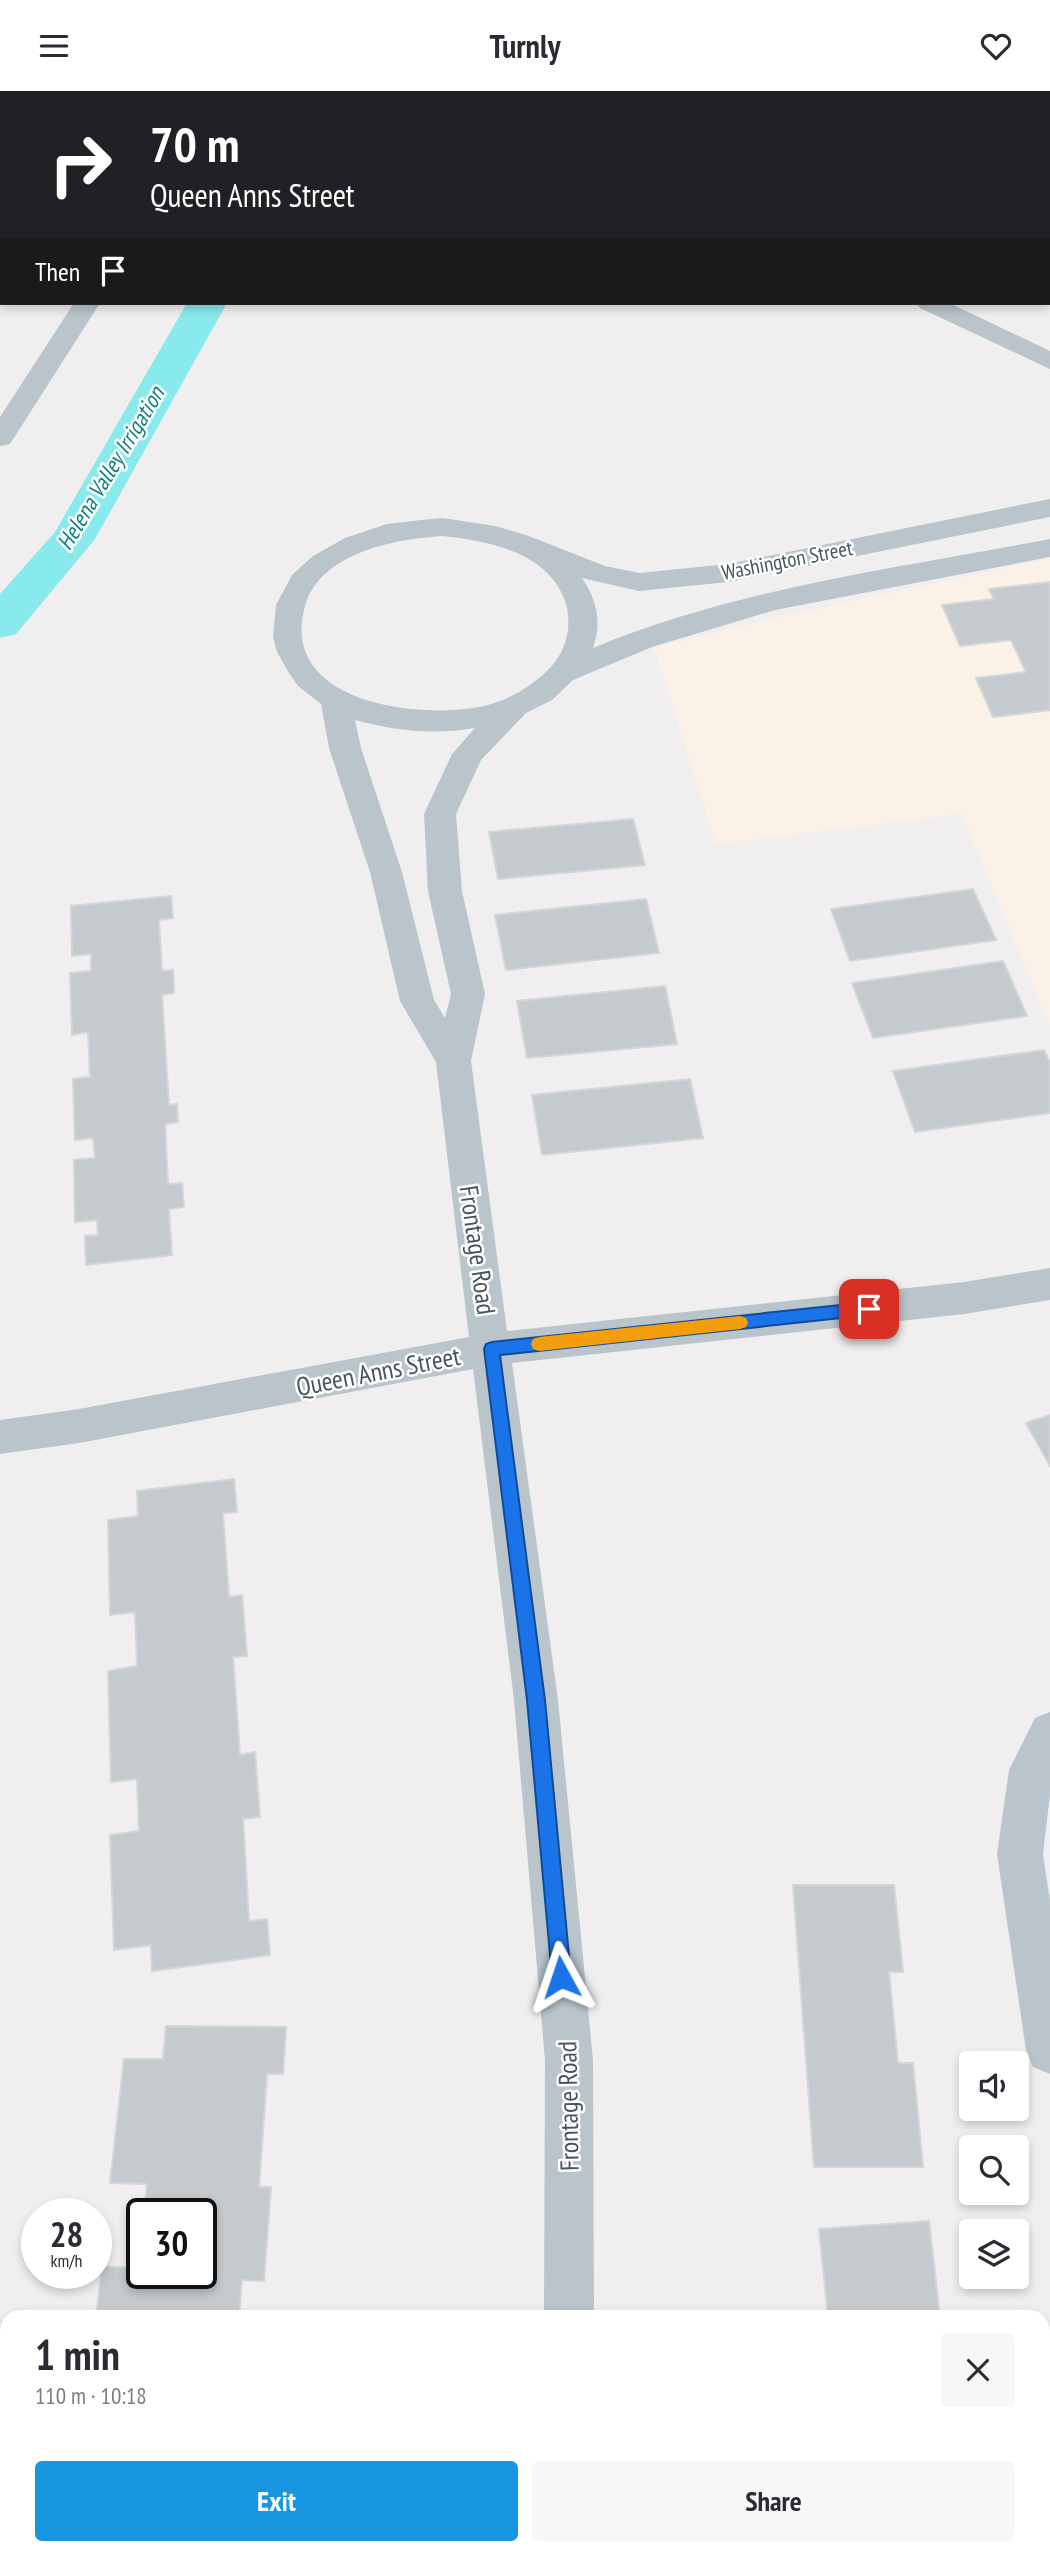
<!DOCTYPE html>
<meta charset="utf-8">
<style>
body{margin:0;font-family:"PT Sans Narrow",sans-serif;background:#f7f7f7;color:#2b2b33;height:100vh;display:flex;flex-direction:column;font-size:26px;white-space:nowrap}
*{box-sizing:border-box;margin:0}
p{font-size:23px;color:#7c7c81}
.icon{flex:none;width:38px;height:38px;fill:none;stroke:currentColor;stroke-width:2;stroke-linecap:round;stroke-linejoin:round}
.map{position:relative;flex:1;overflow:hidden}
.drawer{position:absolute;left:0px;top:2219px;width:1050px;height:245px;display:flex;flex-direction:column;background:#fff;border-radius:21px 21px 0 0;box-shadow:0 4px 10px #0003}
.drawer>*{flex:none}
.guide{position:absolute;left:0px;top:0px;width:1050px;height:214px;box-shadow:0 4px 10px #0003;background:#202124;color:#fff;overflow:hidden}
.fabs{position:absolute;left:959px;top:1960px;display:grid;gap:14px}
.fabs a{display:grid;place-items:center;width:70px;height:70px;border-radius:7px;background:#fff;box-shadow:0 4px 10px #0003;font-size:35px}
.speed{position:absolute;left:21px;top:2107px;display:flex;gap:14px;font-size:35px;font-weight:700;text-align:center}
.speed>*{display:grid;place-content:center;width:91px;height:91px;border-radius:50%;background:#fff;box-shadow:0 4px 10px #0003;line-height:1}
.speed small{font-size:18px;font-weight:400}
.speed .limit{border:4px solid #111;border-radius:10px;background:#fff;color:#111}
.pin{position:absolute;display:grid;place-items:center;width:60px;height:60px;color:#fff;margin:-30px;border-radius:14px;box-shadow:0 4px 10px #0006}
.me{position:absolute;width:77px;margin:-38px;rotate:355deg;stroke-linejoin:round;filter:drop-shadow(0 0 5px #0008)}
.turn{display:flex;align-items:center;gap:24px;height:147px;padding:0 35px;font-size:32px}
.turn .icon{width:91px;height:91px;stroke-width:2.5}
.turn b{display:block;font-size:49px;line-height:60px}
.then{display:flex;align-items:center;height:66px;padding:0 35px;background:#0003;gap:14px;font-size:26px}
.round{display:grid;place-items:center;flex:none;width:74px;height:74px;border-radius:7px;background:#f7f7f7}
.headline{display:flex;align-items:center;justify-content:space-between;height:119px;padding:0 35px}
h1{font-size:42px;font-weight:700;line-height:52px}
.cta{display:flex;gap:14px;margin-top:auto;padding:14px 35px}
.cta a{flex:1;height:80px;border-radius:7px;background:#1895df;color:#fff;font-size:28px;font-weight:700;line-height:80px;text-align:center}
.cta a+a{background:#f7f7f7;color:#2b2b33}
header{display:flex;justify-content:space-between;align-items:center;height:91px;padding:0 35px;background:#fff;font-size:32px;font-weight:700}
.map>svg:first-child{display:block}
.commercial{fill:#fcf1e6}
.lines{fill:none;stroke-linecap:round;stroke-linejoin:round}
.canal{fill:#88eaec;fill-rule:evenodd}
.building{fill:#c4cace;stroke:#d2d5d9;stroke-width:2}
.minor{fill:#b9c5cb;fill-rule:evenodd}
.route{fill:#1a73e8;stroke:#114b97;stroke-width:2}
.slow{fill:#f59e0b}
.labels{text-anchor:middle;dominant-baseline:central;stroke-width:5;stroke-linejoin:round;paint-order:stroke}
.far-street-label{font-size:21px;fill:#46555b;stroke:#fff}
.far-water-label{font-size:23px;font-style:italic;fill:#0d8082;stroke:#fff}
.street-label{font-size:26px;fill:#46555b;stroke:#fff}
</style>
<header><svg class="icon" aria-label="menu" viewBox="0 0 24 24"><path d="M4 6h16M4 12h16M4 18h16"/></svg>Turnly<svg class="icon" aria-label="heart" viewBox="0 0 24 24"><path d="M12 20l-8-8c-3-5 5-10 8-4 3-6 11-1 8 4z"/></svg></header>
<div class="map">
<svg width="1050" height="2464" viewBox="0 0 1050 2464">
<rect width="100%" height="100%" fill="#f0eeee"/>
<polygon class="commercial" points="1050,467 1050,935 962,723 716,753 654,556 787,524"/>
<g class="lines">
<g class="canal">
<polygon points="87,0 123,0 86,2"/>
<polygon points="309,0 345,0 308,2"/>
<polygon points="2,128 2,154 0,155 0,129"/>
<polygon points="187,212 227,212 95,448 16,543 0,547 0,503 55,441"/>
</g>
</g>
<g class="building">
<polygon points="1050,491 1050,619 993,626 976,587 1026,581 1011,549 960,555 942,514 994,508 989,498"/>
<polygon points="633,728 645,774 498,788 489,741"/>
<polygon points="973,798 996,849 850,870 831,818"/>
<polygon points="171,805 173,827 159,829 162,880 173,879 174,902 162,904 169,1014 177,1013 178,1031 165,1033 168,1093 182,1092 184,1116 169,1118 172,1164 86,1174 85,1145 98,1144 97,1129 75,1131 74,1069 95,1067 93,1047 75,1049 73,988 90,986 88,941 72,944 70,882 91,880 91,863 72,865 71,815"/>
<polygon points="646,808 659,862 506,879 495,824"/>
<polygon points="1003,870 1027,925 873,947 852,892"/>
<polygon points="665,895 677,953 527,967 517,910"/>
<polygon points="1044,959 1050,972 1050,1022 915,1041 893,980"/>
<polygon points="690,988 703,1047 542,1064 532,1004"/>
<polygon points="1050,1324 1050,1375 1026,1332"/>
<polygon points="234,1388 237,1421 223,1422 229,1506 242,1504 247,1565 233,1566 240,1664 255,1661 260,1726 243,1728 249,1830 267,1828 270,1864 152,1880 151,1854 114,1859 110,1744 139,1740 137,1688 111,1691 108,1580 137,1575 135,1521 110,1524 108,1429 138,1425 137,1400"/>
<polygon points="793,1794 894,1794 903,1881 889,1881 898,1972 913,1972 923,2076 814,2076"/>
<polygon points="166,1935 286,1936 283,1983 267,1983 259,2096 271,2096 264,2190 242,2189 239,2226 96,2226 102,2176 138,2176 142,2142 142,2182 201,2182 201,2123 144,2123 147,2093 110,2092 124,1968 163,1968"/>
<polygon points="929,2130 940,2226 828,2226 819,2138"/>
<polygon points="5,2429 7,2457 172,2457 183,2462 182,2464 0,2464 0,2442"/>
<polygon points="853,2457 956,2457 957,2464 854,2464"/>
</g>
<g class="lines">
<g class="minor">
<polygon points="214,0 238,0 213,2"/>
<polygon points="74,212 100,212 10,353 0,355 0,326"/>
<polygon points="916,212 949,212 1050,260 1050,278 920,217"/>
<path d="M1050 408V426L728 491 639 500 582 487C597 509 602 532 593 557 738 497 897 477 1050 448V466L775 519 652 556 573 589 552 609 526 622 481 669 456 723 462 800 485 903 471 970 507 1240 964 1191 1050 1177V1209L964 1223 512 1272 558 1609 593 1969 594 2226H544L545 1969 514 1609 473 1278 79 1352 0 1363V1329L79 1318 469 1246 436 971 400 910 370 781 329 657 321 613 298 595 289 582 277 561 273 546 276 514 292 484 313 465 345 447 387 433 421 429 443 427 495 435 526 444 605 475 639 482 728 473ZM443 445C487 450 545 460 564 507 573 531 568 557 551 576 534 594 512 607 488 614 424 630 277 614 305 515 321 461 395 448 443 445ZM355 629C395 640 434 644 475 637L452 663 424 723 428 800 451 903 445 927 434 909 402 781 361 657Z"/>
<polygon points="1050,1621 1050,1703 1043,1763 1050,1810 1050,1983 1033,1976 1026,1959 997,1763 1009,1679 1035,1627"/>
<polygon points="512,2457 566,2457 565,2464 511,2464"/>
</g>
</g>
<polygon class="route" points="869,1211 874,1213 877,1218 874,1223 869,1224 500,1264 545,1609 571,1886 568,1893 561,1896 555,1893 552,1886 527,1609 484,1258 486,1253 492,1251"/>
<polygon class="slow" points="740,1225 746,1227 748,1232 746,1236 740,1238 539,1260 533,1258 531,1253 533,1248 539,1246"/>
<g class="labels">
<g class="far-street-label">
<text transform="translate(787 469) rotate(-11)">Washington Street</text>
</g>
<g class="far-water-label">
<text transform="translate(110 377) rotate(-59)">Helena Valley Irrigation</text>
</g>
<g class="street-label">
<text transform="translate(478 1159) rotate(82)">Frontage Road</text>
<text transform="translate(378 1280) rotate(-11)">Queen Anns Street</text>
<text transform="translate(568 2015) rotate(-91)">Frontage Road</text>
</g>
</g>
</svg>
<div class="fabs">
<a><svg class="icon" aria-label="sound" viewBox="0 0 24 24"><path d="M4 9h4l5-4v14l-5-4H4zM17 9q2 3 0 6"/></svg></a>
<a><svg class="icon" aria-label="search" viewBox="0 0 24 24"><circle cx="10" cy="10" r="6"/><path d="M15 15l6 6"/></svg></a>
<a><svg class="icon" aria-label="layers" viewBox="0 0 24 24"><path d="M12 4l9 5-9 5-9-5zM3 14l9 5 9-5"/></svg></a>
</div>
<div class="speed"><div>28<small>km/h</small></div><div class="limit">30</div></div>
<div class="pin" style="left:869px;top:1218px;background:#d93025"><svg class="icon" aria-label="arrive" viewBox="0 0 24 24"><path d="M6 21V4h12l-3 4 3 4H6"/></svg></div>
<svg class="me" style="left:561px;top:1886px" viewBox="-20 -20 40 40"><path d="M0-17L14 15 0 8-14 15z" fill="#1a73e8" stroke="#fff" stroke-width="4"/></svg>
<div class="guide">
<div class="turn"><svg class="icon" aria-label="right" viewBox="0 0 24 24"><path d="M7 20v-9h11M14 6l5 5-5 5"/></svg><div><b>70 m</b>Queen Anns Street</div></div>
<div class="then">Then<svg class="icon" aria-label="arrive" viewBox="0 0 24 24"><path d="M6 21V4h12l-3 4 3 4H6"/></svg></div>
</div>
<section class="drawer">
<div class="headline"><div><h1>1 min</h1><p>110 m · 10:18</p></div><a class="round"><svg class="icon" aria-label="close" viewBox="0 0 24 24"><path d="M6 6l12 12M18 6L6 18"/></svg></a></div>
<div class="cta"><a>Exit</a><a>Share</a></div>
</section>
</div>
